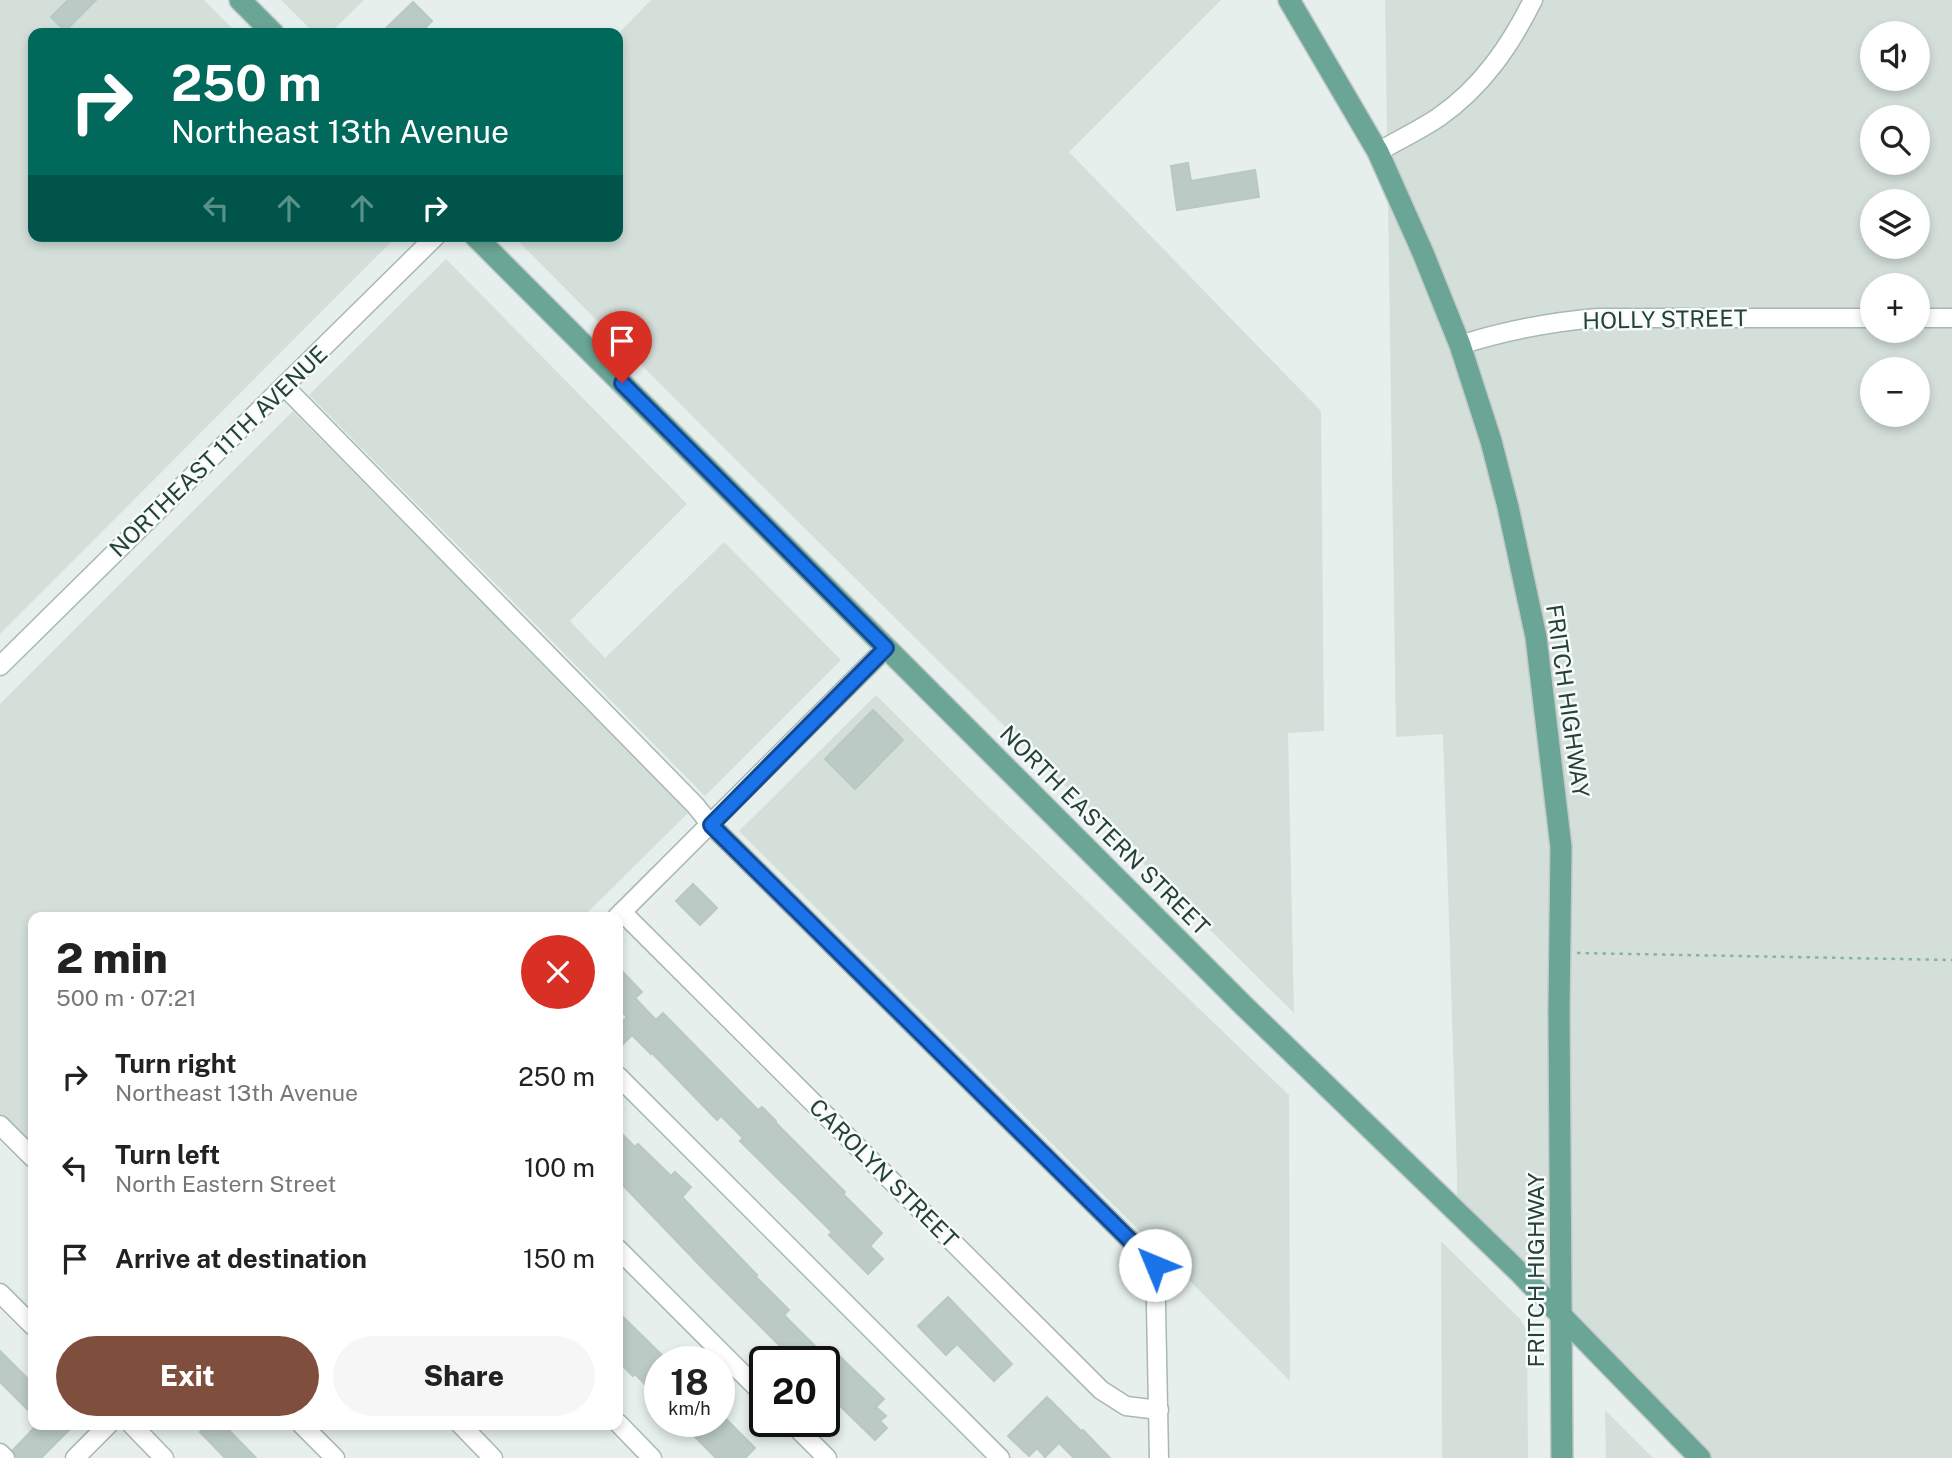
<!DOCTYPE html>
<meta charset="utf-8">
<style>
body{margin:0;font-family:"Public Sans",sans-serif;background:#f6f6f6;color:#222;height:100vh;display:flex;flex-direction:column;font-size:26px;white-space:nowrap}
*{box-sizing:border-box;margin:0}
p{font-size:23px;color:#767676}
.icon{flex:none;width:38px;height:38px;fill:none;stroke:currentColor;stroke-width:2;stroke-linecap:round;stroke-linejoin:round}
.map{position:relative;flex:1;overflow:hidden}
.drawer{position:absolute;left:28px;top:912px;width:595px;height:518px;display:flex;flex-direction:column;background:#fff;border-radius:14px;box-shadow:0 4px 10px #0003}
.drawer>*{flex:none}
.top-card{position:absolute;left:28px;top:28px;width:595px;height:214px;border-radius:14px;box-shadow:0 4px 10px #0003;background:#00695c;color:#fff;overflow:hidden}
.controls{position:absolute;left:1860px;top:21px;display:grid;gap:14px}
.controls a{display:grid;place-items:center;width:70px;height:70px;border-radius:50%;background:#fff;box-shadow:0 4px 10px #0003;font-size:35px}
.speed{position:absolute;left:644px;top:1346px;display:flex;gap:14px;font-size:35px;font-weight:700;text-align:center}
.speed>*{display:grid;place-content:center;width:91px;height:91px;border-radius:50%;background:#fff;box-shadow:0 4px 10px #0003;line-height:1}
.speed small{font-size:18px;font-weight:400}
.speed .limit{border:4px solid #111;border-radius:10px;background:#fff;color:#111}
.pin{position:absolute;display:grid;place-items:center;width:60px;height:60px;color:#fff;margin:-72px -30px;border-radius:50% 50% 50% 0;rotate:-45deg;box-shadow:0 0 7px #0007}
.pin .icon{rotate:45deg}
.me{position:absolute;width:77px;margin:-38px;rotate:315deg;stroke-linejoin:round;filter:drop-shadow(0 0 5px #0008)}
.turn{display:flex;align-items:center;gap:24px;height:147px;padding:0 28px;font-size:32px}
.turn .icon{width:91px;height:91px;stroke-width:2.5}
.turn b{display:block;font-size:49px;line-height:60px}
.lanes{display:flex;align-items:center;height:66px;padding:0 28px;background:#0003;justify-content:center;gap:35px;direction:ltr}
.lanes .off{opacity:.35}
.round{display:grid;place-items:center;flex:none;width:74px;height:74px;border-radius:37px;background:#f6f6f6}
.summary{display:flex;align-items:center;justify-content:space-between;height:119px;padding:0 28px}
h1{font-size:42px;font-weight:800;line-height:52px}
.button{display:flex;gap:14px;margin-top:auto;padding:14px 28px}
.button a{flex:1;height:80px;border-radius:42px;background:#804e3d;color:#fff;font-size:28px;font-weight:800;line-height:80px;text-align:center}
.button a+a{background:#f6f6f6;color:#222}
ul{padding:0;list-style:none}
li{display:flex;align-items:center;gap:21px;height:91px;padding:0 28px}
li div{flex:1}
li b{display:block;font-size:26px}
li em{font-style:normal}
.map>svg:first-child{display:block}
.built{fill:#d4dfda;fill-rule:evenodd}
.building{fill:#bbcac4;stroke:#b8c9c2;stroke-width:2}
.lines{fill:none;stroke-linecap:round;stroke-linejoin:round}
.minor-casing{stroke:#a8b8b2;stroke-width:21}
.major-casing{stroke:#c2cac8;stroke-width:24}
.path{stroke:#86b3a5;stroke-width:2.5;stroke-dasharray:3.5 5;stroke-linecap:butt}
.minor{stroke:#fff;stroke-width:18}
.major{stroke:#6aa596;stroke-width:21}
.route-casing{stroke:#114b97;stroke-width:18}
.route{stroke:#1a73e8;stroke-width:12}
.labels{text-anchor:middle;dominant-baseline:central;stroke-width:5;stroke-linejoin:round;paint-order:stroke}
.street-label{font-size:23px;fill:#24423a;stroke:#f7fbf9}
</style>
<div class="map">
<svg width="1952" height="1458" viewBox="0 0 1952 1458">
<rect width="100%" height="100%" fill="#e6efeb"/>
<g class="built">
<polygon points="0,0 204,0 237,33 33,33 33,236 397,236 0,634"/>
<polygon points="281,0 364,0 330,33 314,33"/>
<polygon points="651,0 1221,0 1069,152 1321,411 1324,731 1288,733 1294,1013 747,471 513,236 618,236 618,34"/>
<path d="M1385 0H1952V1458H1712L1457 1203V1174L1443 734 1396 737ZM1872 33H1918V79H1872ZM1872 117H1918V163H1872ZM1872 201H1918V247H1872ZM1872 285H1918V331H1872ZM1872 369H1918V415H1872Z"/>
<polygon points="446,259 687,504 570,621 605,658 724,542 841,660 705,796 309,395"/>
<polygon points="293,411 689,812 583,917 33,917 33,1146 0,1114 0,704"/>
<polygon points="876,695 968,787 1289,1095 1290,1381 739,831"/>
<polygon points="1441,1241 1520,1319 1527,1331 1528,1458 1442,1458"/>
<polygon points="1605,1410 1653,1458 1606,1458"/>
</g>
<g class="building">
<polygon points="68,0 96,0 65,31 51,17"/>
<polygon points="413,2 432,21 420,33 381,33"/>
<polygon points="1188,163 1191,181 1255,170 1259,197 1177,210 1171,166"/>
<polygon points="873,710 903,740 855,789 825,759"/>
<polygon points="693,884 717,908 700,925 676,901"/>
<polygon points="618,967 642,992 635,998 656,1020 663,1013 758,1110 762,1107 776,1121 775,1122 845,1192 843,1194 882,1233 870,1246 883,1259 868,1274 829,1235 832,1232 740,1141 743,1138 721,1116 717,1120 652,1053 651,1054 632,1035 618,1049 618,1026 627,1017 618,1008"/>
<polygon points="618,1130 635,1147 638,1144 671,1176 675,1172 691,1187 682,1197 757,1275 755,1276 789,1310 784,1315 828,1359 835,1352 884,1399 876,1407 886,1416 880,1421 887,1428 875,1440 824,1390 825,1362 796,1362 709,1275 618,1180"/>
<polygon points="948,1297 1012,1364 994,1381 957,1344 946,1355 918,1326"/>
<polygon points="618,1312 668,1361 660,1362 660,1400 635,1374 633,1376 618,1361"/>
<polygon points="0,1351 33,1384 33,1415 0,1382"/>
<polygon points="1047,1397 1081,1431 1083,1430 1110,1458 1074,1458 1059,1443 1045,1457 1037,1448 1029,1456 1008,1436"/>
<polygon points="723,1416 755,1448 745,1458 716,1458 679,1421 719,1421"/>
<polygon points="38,1424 75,1424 41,1458 17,1458 13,1450"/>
<polygon points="208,1424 223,1424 256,1458 225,1458 200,1432"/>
</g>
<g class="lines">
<defs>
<g id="minor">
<path d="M1378 152C1398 140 1420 130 1439 117 1482 87 1510 46 1533 0"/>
<polyline points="1918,318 1952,318"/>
<path d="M1460 345C1507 330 1549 322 1598 318H1872"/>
<polyline points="284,386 695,805 711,825 1155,1265"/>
<polyline points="0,666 436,236"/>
<polyline points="622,912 1101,1390 1126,1406 1159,1410"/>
<polyline points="617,917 886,648"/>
<polyline points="618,1076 1000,1458"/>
<polyline points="0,1125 33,1158"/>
<polyline points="618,1249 765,1396"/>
<polyline points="1155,1255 1159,1458"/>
<polyline points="0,1293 33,1326"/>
<polyline points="790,1421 827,1458"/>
<polyline points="618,1423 652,1458"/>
<polyline points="131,1424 164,1458"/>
<polyline points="301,1424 335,1458"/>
<polyline points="460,1424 493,1458"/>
<polyline points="0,1453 5,1458"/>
<polyline points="75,1458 109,1424"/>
</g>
<g id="major">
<polyline points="240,0 273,33"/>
<polyline points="1289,0 1378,152 1423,253 1460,345 1491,441 1508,507 1536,637 1561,847 1559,1011 1562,1458"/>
<polyline points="475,236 1245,1007 1518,1271 1700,1458"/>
</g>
</defs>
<use href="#minor" class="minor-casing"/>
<use href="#major" class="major-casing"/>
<polyline class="path" points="1577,953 1952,960"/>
<use href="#minor" class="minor"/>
<use href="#major" class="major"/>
</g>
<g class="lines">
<defs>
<polyline id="route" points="622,383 886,648 711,825 1155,1265"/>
</defs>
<use href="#route" class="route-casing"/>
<use href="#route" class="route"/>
</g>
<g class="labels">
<g class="street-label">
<text transform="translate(1665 319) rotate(-1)">HOLLY STREET</text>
<text transform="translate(218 451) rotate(-44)">NORTHEAST 11TH AVENUE</text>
<text transform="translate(1568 701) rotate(82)">FRITCH HIGHWAY</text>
<text transform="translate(1105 830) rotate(45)">NORTH EASTERN STREET</text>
<text transform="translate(884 1173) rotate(45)">CAROLYN STREET</text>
<text transform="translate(1535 1270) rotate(-90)">FRITCH HIGHWAY</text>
</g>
</g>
</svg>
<div class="controls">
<a><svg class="icon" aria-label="sound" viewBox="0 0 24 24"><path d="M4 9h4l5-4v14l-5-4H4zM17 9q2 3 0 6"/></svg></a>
<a><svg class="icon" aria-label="search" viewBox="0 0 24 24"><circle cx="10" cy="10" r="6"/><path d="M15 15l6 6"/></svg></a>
<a><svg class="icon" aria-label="layers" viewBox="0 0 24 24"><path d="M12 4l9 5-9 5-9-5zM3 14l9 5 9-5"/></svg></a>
<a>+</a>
<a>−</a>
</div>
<div class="speed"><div>18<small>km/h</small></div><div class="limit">20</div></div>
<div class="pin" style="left:622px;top:383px;background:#d93025"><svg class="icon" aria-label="arrive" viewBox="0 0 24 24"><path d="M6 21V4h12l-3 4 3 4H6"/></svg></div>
<svg class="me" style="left:1155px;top:1265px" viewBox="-20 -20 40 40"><circle r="19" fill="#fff"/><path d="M0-13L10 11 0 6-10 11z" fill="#1a73e8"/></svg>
<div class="top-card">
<div class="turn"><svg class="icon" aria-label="right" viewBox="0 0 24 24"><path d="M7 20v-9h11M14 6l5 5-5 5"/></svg><div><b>250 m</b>Northeast 13th Avenue</div></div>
<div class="lanes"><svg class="icon off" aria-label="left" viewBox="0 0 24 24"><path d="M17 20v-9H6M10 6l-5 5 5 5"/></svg><svg class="icon off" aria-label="ahead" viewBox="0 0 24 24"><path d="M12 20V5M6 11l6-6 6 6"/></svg><svg class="icon off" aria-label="ahead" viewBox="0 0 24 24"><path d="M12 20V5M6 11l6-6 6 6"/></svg><svg class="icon" aria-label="right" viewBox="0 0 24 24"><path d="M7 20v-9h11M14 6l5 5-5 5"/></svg></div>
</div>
<section class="drawer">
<div class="summary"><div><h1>2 min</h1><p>500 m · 07:21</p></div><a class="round" style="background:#d93025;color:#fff"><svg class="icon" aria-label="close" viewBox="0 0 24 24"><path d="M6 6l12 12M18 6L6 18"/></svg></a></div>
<ul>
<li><svg class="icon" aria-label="right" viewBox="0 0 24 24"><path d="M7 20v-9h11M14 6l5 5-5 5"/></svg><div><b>Turn right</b><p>Northeast 13th Avenue</p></div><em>250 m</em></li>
<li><svg class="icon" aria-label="left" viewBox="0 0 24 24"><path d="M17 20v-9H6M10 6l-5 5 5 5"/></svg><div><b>Turn left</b><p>North Eastern Street</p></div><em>100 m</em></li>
<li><svg class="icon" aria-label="arrive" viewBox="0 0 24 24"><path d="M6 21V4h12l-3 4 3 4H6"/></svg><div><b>Arrive at destination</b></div><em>150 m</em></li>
</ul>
<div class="button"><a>Exit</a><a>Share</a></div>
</section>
</div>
